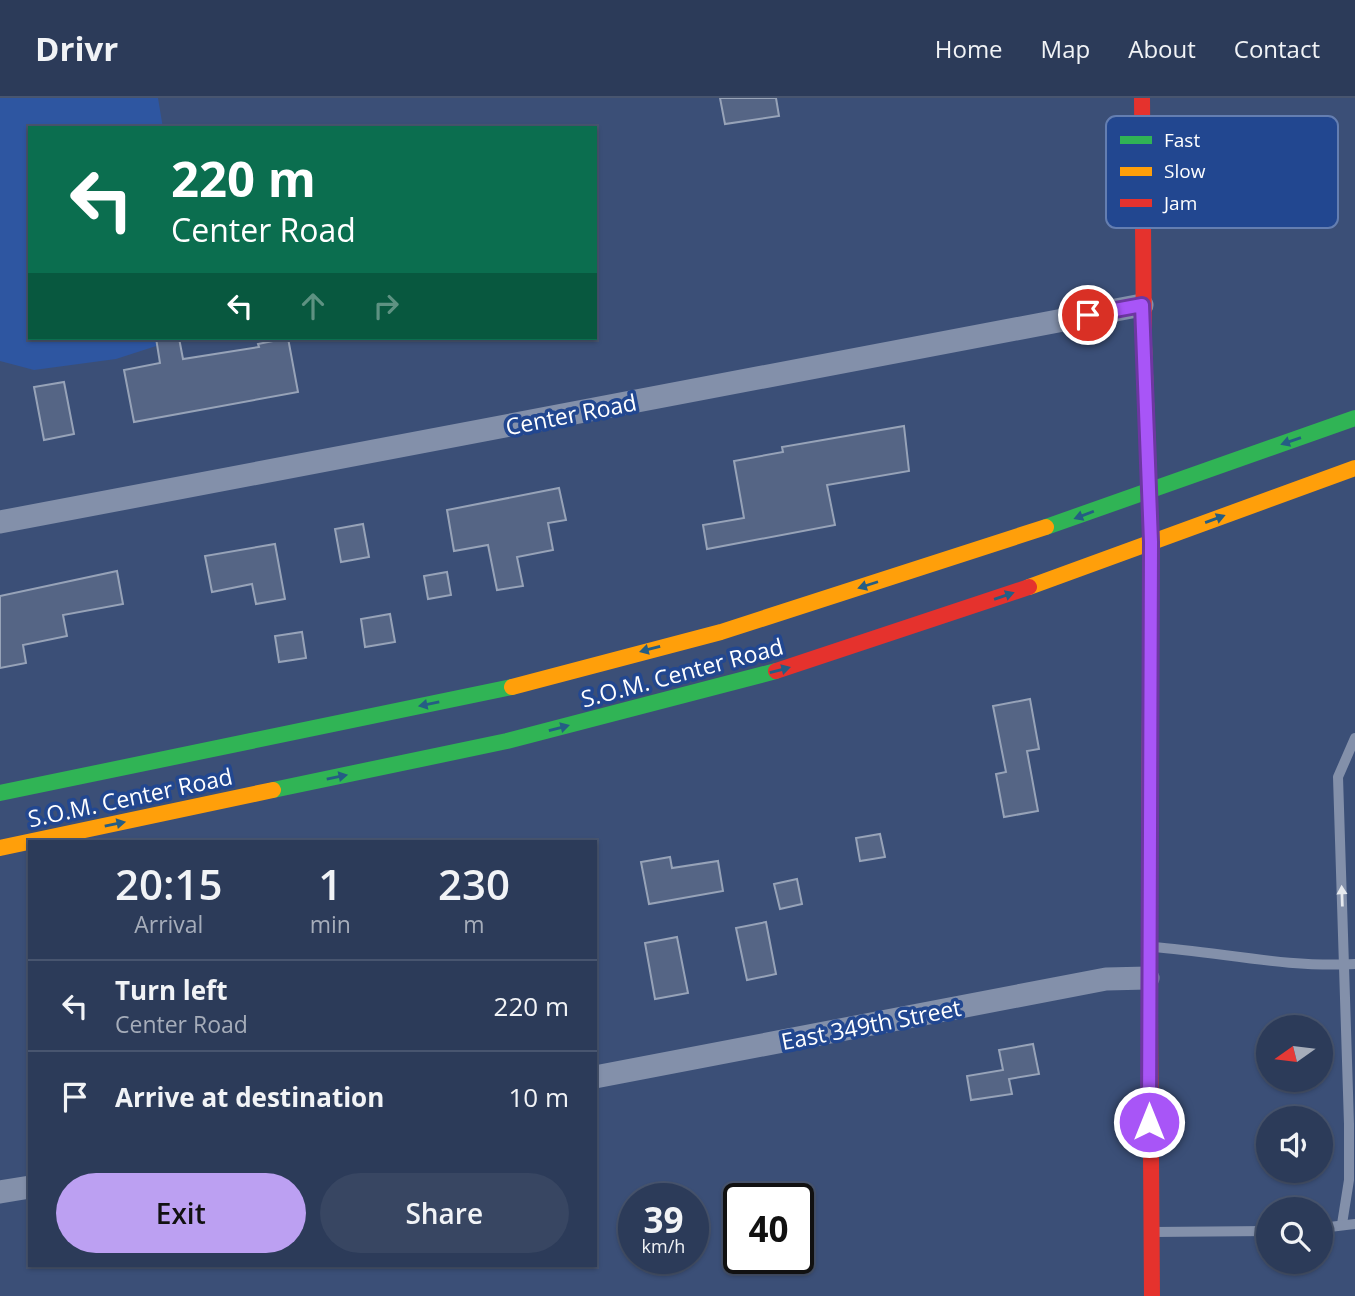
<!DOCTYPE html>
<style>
body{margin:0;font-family:"Open Sans",sans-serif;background:#384662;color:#f1f3f6;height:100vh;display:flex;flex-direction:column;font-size:26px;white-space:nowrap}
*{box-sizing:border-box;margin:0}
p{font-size:23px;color:#a6adba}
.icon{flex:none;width:38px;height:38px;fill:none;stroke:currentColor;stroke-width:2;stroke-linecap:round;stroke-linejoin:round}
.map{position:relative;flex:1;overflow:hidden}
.drawer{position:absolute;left:28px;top:742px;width:569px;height:427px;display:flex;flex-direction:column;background:#2c3b59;border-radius:0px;box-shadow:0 2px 5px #0004,0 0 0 2px #48556f}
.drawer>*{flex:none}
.guide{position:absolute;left:28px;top:28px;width:569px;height:214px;border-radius:0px;box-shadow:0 2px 5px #0004,0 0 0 2px #48556f;background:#0b6e4f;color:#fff;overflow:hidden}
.needle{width:46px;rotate:256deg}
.buttons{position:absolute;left:1256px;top:917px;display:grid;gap:14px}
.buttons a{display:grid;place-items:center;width:77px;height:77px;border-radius:50%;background:#2c3b59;box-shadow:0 2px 5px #0004,0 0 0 2px #48556f;font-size:35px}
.speed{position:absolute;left:618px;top:1085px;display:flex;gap:14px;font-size:35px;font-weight:700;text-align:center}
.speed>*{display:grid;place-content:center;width:91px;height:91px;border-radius:50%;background:#2c3b59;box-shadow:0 2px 5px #0004,0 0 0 2px #48556f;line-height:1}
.speed small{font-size:18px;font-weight:400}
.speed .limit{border:4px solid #111;border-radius:10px;background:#fff;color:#111}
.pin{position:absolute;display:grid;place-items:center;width:60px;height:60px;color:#fff;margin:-30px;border:4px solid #fff;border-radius:50%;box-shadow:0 2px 7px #0007}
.me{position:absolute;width:77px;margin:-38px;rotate:0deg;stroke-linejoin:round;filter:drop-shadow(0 0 5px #0008)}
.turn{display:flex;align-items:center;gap:24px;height:147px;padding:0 28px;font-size:32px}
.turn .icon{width:91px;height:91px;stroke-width:2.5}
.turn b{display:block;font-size:49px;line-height:60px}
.lanes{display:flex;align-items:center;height:66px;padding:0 28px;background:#0003;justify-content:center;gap:35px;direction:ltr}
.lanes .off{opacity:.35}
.eta{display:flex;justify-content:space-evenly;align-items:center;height:119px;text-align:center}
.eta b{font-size:42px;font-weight:600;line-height:49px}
.action{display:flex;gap:14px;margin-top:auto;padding:14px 28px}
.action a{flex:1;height:80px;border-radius:42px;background:#bca0f2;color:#111;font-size:28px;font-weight:600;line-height:80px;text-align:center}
.action a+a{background:#384662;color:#f1f3f6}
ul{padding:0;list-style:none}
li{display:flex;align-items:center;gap:21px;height:91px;padding:0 28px;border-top:2px solid #48556f}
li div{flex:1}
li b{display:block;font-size:26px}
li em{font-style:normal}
header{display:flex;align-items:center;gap:42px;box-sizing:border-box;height:98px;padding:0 35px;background:#2c3b59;border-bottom:2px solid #48556f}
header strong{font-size:33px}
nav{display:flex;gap:38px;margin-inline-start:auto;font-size:24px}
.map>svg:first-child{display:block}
.green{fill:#2e56a1}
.building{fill:#556585;stroke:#97a3b8;stroke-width:2}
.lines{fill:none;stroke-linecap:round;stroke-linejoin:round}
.lane{stroke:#8390aa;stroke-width:10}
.street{stroke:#8390aa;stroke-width:23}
.fast{stroke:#30b455;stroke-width:16}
.slow{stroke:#ff9f0a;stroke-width:16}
.jam{stroke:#e5322d;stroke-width:16}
.oneway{fill:#255d84}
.oneway2{fill:#e6e9ee}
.route-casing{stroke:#6d37a1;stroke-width:18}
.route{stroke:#a855f7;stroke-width:12}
.labels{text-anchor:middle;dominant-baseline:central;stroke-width:7;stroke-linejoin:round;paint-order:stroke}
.street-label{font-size:23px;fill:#fff;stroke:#224790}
.key{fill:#224790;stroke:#647eb1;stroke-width:2}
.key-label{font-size:19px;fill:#fff}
</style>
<header>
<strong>Drivr</strong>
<nav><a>Home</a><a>Map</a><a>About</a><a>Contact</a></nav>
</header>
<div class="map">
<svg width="1355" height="1198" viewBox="0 0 1355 1198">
<rect width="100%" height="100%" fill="#3b4f77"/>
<polygon class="green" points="0,0 158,0 163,30 30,30 30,240 181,240 116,261 34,272 0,263"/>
<g class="building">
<polygon points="720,0 776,0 779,18 725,26"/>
<polygon points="156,240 179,240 183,261 259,249 258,246 288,240 298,294 134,324 124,272 160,265"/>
<polygon points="64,284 74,336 44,342 34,289"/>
<polygon points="904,328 909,373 827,387 835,427 707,451 703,427 744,420 734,363 783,354 782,349"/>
<polygon points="559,390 566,422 548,425 553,452 517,459 523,488 497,492 488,447 454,453 447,412"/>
<polygon points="363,426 369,459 341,464 335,431"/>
<polygon points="275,446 285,501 256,506 252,486 212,494 205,458"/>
<polygon points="117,473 123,506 63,517 67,538 23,547 26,565 0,570 0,498"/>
<polygon points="447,474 451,497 428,501 424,478"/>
<polygon points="390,516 395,544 365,549 361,521"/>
<polygon points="302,534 306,560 279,564 275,538"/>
<polygon points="1030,601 1039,651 1027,653 1038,713 1004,719 996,676 1006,674 993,608"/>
<polygon points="880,736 885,759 860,763 856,740"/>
<polygon points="670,759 672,770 718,763 723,793 649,806 641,764"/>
<polygon points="797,781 802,806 780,811 774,786"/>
<polygon points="766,824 776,876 747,882 736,830"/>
<polygon points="677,839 688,895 655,901 645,845"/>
<polygon points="1033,946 1039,976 1009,981 1012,996 971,1002 967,978 1003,972 999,952"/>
</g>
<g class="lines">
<g class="lane">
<path d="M1153 849C1220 854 1287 870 1355 866"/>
<polyline points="1342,1126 1349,1082 1349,1026 1338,679 1355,640"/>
<polyline points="1321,1130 1355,1126"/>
<polyline points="1153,1134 1269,1133"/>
</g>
<g class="street">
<polyline points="0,424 1142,207"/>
<polyline points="595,979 1106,881 1148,880"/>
<polyline points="0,1094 30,1089"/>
</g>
<g class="fast">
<polyline points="1046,429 1355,320"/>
<polyline points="273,692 507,643 776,573"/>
<polyline points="0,695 512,589"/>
</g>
<g class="slow">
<polyline points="1144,247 1151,444 1149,774"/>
<polyline points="1029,489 1355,370"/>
<polyline points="512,589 721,534 1046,429"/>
<polyline points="0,750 273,692"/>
</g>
<g class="jam">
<polyline points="1142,0 1144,247"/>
<polyline points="776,573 1029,489"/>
<polyline points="1149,774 1152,1198"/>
</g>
</g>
<defs><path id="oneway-solid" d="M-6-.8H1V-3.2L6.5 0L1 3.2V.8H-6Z" transform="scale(1.75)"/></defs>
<g class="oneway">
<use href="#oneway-solid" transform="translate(1291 343) rotate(161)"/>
<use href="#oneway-solid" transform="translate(1084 417) rotate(159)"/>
<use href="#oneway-solid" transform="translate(1215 421) rotate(-20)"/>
<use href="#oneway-solid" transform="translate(868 487) rotate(162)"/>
<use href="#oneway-solid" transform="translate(1004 498) rotate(-19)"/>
<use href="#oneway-solid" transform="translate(650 551) rotate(165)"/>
<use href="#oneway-solid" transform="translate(780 572) rotate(-15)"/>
<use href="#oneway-solid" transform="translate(429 606) rotate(168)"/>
<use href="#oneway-solid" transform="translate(559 630) rotate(-15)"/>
<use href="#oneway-solid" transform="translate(337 679) rotate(-12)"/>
<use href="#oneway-solid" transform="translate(115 726) rotate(-12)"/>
</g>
<use class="oneway2" href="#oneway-solid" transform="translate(1342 798) rotate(-92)"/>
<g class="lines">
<defs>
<polyline id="route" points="1088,217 1142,207 1151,444 1149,1024"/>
</defs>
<use href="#route" class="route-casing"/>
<use href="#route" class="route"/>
</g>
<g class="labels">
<g class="street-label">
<text transform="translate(571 316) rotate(-11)">Center Road</text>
<text transform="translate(682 574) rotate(-15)">S.O.M. Center Road</text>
<text transform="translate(130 699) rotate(-12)">S.O.M. Center Road</text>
<text transform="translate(871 926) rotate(-11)">East 349th Street</text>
</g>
</g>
<rect x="1106" y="18" width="232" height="112" rx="10" class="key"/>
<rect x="1120" y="38" width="32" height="8" fill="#30b455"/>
<rect x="1120" y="69" width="32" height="9" fill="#ff9f0a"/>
<rect x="1120" y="101" width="32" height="8" fill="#e5322d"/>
<g class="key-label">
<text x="1164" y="49">Fast</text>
<text x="1164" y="80">Slow</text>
<text x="1164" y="112">Jam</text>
</g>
</svg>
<div class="buttons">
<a><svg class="needle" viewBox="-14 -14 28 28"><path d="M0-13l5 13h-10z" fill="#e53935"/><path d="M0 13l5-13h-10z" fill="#a6adba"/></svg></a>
<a><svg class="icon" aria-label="sound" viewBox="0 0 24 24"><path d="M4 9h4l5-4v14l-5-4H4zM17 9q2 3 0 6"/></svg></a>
<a><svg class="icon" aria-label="search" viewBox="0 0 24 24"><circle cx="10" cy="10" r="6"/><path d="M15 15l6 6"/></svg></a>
</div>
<div class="speed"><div>39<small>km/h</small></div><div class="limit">40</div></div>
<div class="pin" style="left:1088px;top:217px;background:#d93025"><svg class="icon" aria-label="arrive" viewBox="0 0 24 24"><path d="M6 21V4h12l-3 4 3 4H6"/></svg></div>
<svg class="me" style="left:1149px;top:1024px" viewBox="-20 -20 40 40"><circle r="17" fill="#a855f7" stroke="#fff" stroke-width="3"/><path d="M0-11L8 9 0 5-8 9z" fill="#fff"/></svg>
<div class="guide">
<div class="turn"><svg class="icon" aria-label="left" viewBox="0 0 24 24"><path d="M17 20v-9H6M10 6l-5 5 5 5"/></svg><div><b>220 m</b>Center Road</div></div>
<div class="lanes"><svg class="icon" aria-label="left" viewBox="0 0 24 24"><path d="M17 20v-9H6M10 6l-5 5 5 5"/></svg><svg class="icon off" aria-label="ahead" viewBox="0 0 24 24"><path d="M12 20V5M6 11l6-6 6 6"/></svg><svg class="icon off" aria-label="right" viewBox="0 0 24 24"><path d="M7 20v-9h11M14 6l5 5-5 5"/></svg></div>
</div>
<section class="drawer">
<div class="eta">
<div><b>20:15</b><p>Arrival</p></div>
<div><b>1</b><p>min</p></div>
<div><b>230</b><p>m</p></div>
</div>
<ul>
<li><svg class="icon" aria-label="left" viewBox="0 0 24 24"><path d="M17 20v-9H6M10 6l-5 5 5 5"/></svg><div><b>Turn left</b><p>Center Road</p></div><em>220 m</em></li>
<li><svg class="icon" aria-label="arrive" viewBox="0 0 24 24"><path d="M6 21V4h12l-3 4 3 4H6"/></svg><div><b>Arrive at destination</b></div><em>10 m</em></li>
</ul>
<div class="action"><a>Exit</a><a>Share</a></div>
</section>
</div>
